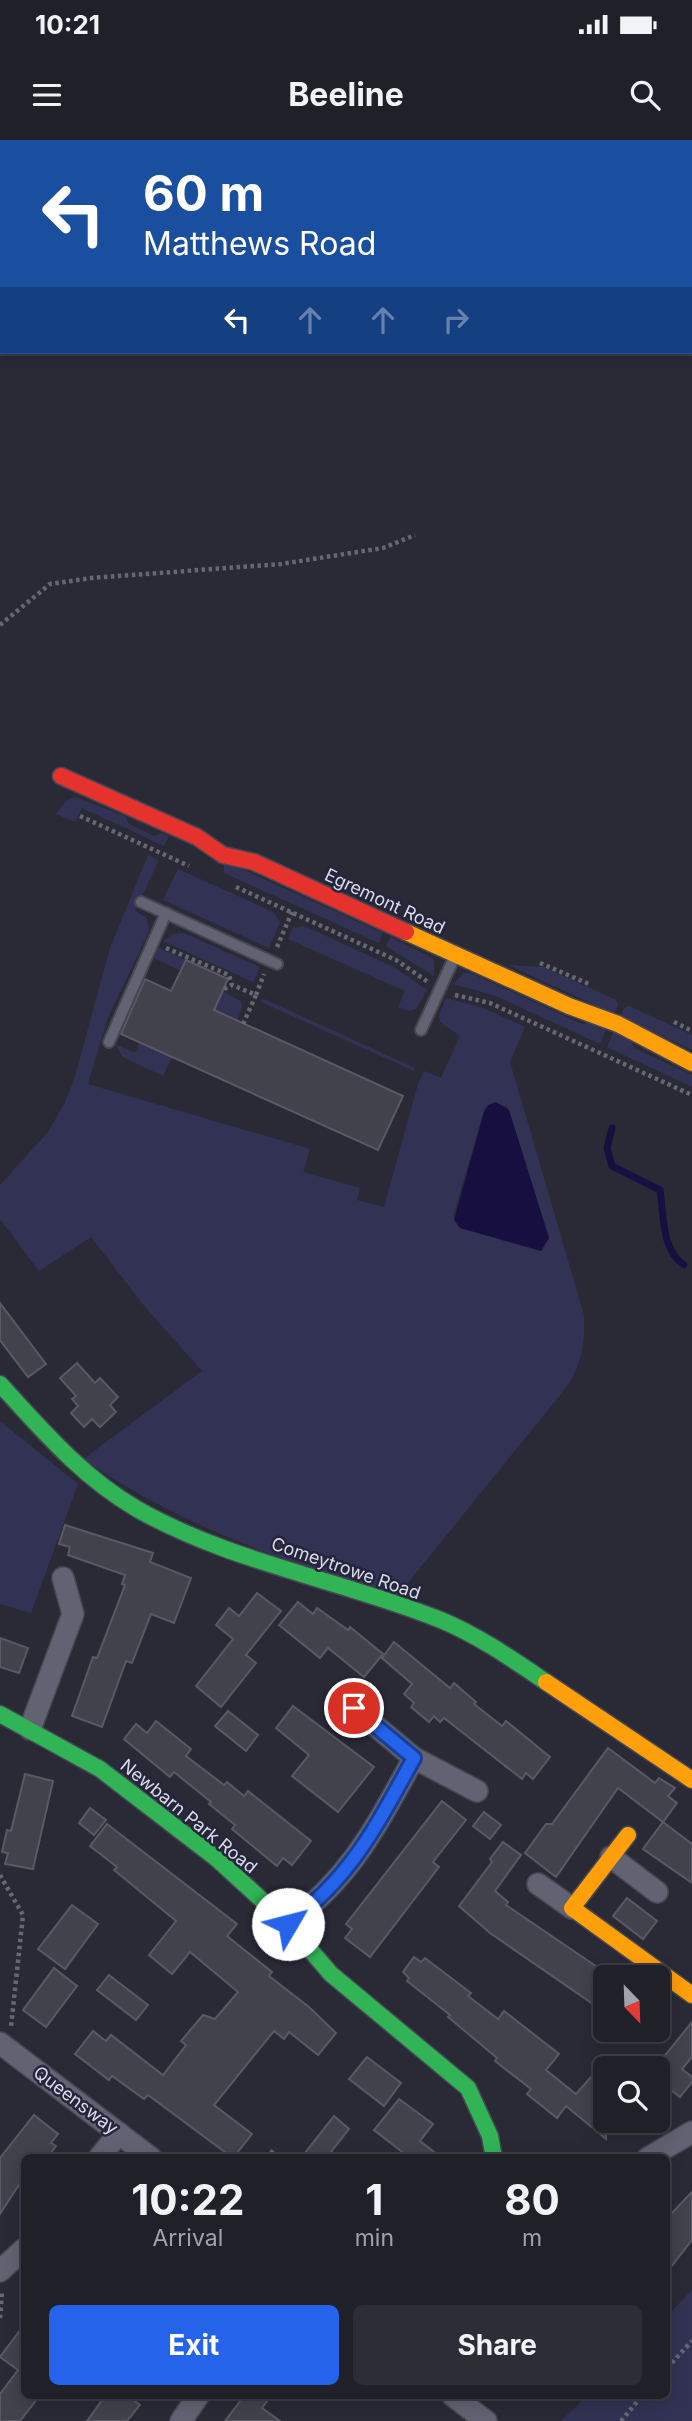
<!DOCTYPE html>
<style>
body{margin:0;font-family:Inter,sans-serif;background:#2d2d35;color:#f1f3f6;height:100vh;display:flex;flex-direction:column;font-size:26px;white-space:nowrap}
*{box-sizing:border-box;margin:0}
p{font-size:23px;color:#a2a3a8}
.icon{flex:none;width:38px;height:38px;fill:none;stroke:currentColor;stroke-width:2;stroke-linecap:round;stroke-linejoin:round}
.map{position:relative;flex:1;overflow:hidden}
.sheet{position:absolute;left:21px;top:2014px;width:649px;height:245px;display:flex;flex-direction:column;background:#202029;border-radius:10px;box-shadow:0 4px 18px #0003,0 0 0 2px #3d3e46}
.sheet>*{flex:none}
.guide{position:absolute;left:0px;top:0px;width:693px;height:214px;box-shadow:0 4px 18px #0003,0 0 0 2px #3d3e46;background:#1a4fa0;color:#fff;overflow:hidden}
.needle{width:46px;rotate:157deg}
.tools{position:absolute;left:593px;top:1825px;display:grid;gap:14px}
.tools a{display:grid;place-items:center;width:77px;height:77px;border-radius:10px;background:#202029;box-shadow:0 4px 18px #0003,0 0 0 2px #3d3e46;font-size:35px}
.pin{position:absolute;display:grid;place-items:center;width:60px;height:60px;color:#fff;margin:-30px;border:4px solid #fff;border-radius:50%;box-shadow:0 2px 7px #0007}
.me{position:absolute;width:77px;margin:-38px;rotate:53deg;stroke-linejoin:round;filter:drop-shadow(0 0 5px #0008)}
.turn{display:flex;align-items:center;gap:24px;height:147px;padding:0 28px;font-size:32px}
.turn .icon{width:91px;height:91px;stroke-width:2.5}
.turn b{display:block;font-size:49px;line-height:60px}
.lanes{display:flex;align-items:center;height:66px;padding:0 28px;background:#0003;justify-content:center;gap:35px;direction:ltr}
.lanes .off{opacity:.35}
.eta{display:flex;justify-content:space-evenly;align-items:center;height:119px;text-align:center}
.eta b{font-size:42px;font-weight:700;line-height:49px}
.button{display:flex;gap:14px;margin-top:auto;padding:14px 28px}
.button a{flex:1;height:80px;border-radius:10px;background:#2563eb;color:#fff;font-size:28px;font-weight:700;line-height:80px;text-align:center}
.button a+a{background:#2d2d35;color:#f1f3f6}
.status{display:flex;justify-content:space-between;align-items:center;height:49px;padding:0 35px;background:#202029;direction:ltr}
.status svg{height:19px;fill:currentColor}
header{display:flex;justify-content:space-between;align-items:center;height:91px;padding:0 28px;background:#202029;font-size:32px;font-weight:700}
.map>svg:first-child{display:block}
.green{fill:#323254;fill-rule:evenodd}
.water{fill:#160f3f}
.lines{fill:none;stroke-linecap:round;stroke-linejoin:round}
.stream{stroke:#160f3f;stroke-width:7}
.building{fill:#42424d;stroke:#595965;stroke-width:2}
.lane-casing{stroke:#474753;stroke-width:14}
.street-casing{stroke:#474753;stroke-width:24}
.fast-casing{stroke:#474753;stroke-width:19}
.slow-casing{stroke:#474753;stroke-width:19}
.jam-casing{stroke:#474753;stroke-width:19}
.path{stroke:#666773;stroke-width:4.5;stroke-dasharray:3.5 3.5;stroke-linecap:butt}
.lane{stroke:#626372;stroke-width:10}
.street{stroke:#626372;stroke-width:21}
.fast{stroke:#30b455;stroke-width:16}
.slow{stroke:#ff9f0a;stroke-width:16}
.jam{stroke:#e5322d;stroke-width:16}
.route-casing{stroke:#184099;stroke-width:18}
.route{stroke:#2563eb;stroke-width:12}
.labels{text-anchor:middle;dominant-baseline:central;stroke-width:5;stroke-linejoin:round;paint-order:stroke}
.street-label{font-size:18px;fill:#dadbea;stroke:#25253c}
</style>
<div class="status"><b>10:21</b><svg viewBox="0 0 49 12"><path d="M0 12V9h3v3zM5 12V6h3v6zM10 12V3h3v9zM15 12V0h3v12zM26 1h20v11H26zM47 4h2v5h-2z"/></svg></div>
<header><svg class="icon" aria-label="menu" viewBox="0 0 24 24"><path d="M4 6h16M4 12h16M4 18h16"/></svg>Beeline<svg class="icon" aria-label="search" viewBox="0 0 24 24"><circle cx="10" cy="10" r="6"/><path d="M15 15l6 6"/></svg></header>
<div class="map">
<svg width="692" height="2281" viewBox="0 0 692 2281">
<rect width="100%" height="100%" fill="#2a2a37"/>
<g class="green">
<polygon points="75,657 125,676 129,684 154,696 162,693 169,696 164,706 82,668 75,682 56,674 66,661"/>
<path d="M148 715 159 720 135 771 147 778 149 791 107 880 88 944 310 1009 303 1032 360 1048 357 1060 384 1067 418 944 424 931 441 938 460 896 440 882 439 876 446 858 483 868 525 887 510 922 584 1175C585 1204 582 1225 565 1249L394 1460C284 1419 181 1387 83 1319L202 1231 145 1167 91 1097 39 1131 0 1079V1045L48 992 64 964 74 940 110 808ZM507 966 549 1098 541 1111 453 1076 485 968Z"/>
<polygon points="224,721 383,793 379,803 224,733"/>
<polygon points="178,729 273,772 280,782 269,808 163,760"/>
<polygon points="304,786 394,827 427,850 416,869 410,871 398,867 405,851 288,799 293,788"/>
<polygon points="184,793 260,827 253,842 163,801 173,794"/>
<polygon points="391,797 434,819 434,836 386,806"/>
<polygon points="159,808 186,820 181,831 154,818"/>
<polygon points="508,825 544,827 616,860 618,865 614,874"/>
<polygon points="464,833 471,833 582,884 598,878 609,883 600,904 496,856 453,844"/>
<polygon points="222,851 241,861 242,868 237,881 214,870"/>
<polygon points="262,858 415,928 414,931 261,862"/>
<polygon points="629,866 692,895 692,910 621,877 624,868"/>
<polygon points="616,886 627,891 634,908 692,935 692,947 607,907"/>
<polygon points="140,902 172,917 163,936 123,917 115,904 135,913"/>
<polygon points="0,1281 78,1344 31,1473 0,1464"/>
<polygon points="692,2150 692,2281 561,2281 587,2256 667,2256 667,2176"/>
</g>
<polygon class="water" points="496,962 509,970 549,1098 541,1111 460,1088 454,1080 484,972 488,965"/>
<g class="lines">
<g class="stream">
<polyline points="688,2 688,0"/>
<polyline points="691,89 692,90"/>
<path d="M612 988 607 1008 612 1026 660 1050C664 1076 661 1109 684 1125"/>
</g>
</g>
<g class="building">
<polygon points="186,820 228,839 214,870 403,956 378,1010 121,894 145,839 171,851"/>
<polygon points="0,1163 46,1224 28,1237 0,1200"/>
<polygon points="77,1223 95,1243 100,1238 118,1257 110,1265 116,1272 100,1287 92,1279 84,1287 71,1273 78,1266 72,1259 76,1256 60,1238"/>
<polygon points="65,1385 153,1413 150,1422 191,1438 174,1483 151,1474 132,1523 126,1521 102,1587 72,1576 93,1517 97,1518 125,1445 122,1444 125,1435 68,1415 70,1407 59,1404"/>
<polygon points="257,1453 281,1471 246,1515 256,1523 221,1567 196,1546 233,1499 216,1485 229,1468 239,1476"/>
<polygon points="298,1462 313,1474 317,1468 348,1490 350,1487 383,1514 364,1537 328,1508 320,1518 279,1485"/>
<polygon points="0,1498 28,1508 19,1533 0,1527"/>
<polygon points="394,1502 450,1548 454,1543 476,1562 474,1564 502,1586 506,1581 550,1617 533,1639 526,1633 522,1639 444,1578 440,1582 434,1576 429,1582 411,1567 414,1563 404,1554 412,1544 382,1518"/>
<polygon points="293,1566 374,1627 338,1672 292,1636 309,1615 276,1588"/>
<polygon points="228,1571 258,1595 246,1611 215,1586"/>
<polygon points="156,1581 191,1609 186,1616 224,1645 227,1642 244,1656 248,1651 311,1701 292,1725 283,1718 277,1726 232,1689 235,1685 209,1664 211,1662 174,1632 170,1637 124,1599 136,1584 147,1593"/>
<polygon points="608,1608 655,1643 659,1638 675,1648 668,1656 677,1663 663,1682 618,1648 556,1737 525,1713 546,1684 552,1684"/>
<polygon points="25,1634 53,1641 33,1729 5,1724 8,1713 2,1712 7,1690 11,1691"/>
<polygon points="442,1661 466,1680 433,1722 439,1727 370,1817 345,1798 352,1789 346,1784"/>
<polygon points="90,1668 106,1680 94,1695 79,1683"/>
<polygon points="484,1672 501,1685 490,1699 473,1686"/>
<polygon points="663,1682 692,1704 692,1743 643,1709"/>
<polygon points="107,1684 237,1784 227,1796 272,1832 269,1836 309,1867 336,1893 318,1915 289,1892 284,1899 274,1891 214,1965 252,1994 233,2018 148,1955 144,1959 112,1936 109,1940 75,1914 93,1891 106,1901 111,1895 163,1935 186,1905 181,1901 203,1875 215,1879 238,1852 190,1812 172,1834 149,1815 176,1781 114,1730 117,1727 90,1706"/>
<polygon points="503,1702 521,1715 495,1751 508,1762 506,1765 606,1833 606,1873 490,1793 459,1766 492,1722 490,1719"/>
<polygon points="627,1758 657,1781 643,1799 613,1776"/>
<polygon points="72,1765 98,1784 65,1829 38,1809"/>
<polygon points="414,1817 421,1822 425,1818 471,1853 468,1856 498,1879 504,1871 559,1914 546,1930 576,1954 591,1937 606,1949 606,1999 566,1966 557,1978 527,1954 531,1949 495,1921 497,1918 448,1877 450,1875 407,1841 409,1838 403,1832"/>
<polygon points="54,1828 77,1846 46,1887 23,1870"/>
<polygon points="109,1835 148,1865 136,1880 97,1850"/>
<polygon points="692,1882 692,1917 682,1929 692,1937 692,1942 680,1957 658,1940 658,1924"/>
<polygon points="367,1917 401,1943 384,1966 349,1939"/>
<polygon points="399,1959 433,1984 420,2001 442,2018 410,2018 374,1990"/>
<polygon points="34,1975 58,1994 51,2003 56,2006 47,2018 24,2018 24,2037 0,2074 0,2018"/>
<polygon points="334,1976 349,1989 335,2007 326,2018 301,2018"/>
<polygon points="692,2052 692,2100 667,2132 667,2078"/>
<polygon points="24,2185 24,2256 38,2258 20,2281 0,2281 0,2254 18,2230 0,2217"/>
<polygon points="105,2256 128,2256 140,2265 127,2281 87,2281"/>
<polygon points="244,2256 271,2256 262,2268 280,2281 225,2281"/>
</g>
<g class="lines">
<defs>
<g id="lane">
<polyline points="141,762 277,824"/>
<polyline points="421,890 455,816"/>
<polyline points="109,902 166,773"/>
</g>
<g id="street">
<polyline points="30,1589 73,1474 63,1438"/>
<polyline points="414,1618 477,1651"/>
<polyline points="611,1717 657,1752"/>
<polyline points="538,1744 572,1768"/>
<path d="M288 1784C353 1735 375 1688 414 1618L354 1568"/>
<polyline points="0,1903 151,2018"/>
<polyline points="99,2018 119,1993"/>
<polyline points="648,2018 692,1992"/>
<polyline points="0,2131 24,2109"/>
<polyline points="453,2256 486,2281"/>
<polyline points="181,2281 198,2256"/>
</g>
<g id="fast">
<path d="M0 1244C42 1290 82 1337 137 1369 230 1422 341 1440 441 1480 479 1496 512 1519 546 1542"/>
<polyline points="0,1574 100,1629 217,1719 288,1784 331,1834 468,1948 490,1996 494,2018"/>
</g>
<g id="slow">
<polyline points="406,792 569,866 618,884 692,923"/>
<polyline points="546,1542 692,1640"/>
<polyline points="628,1695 572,1768 692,1855"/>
</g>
<polyline id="jam" points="61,636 197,697 223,715 254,722 406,792"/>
</defs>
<use href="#lane" class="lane-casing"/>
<use href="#street" class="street-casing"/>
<use href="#fast" class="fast-casing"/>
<use href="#slow" class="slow-casing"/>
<use href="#jam" class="jam-casing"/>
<g class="path">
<polyline points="0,485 50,444 91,438 281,424 383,408 415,395"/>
<polyline points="80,676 189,726"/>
<polyline points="236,747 396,820 428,842"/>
<polyline points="277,807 292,772"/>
<polyline points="166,808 229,835 232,845"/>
<polyline points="540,823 589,844"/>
<polyline points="224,849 232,845 256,855 264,834"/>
<polyline points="455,855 490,863 692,955"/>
<polyline points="674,882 692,891"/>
<polyline points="243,884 256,855"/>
<polyline points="0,1735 23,1775 11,1887"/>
<polyline points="266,2018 276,2008"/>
<polyline points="0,2178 2,2152"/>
<polyline points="667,2228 692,2201"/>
<polyline points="621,2281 642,2256"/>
</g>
<use href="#lane" class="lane"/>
<use href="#street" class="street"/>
<use href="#fast" class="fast"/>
<use href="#slow" class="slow"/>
<use href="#jam" class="jam"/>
</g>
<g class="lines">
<defs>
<path id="route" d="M288 1784C353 1735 375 1688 414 1618L354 1568"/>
</defs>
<use href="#route" class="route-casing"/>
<use href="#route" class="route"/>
</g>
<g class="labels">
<g class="street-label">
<text transform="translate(385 761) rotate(25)">Egremont Road</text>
<text transform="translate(346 1428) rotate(19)">Comeytrowe Road</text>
<text transform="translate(189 1676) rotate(39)">Newbarn Park Road</text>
<text transform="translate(76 1960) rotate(37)">Queensway</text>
</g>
</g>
</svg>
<div class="tools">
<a><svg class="needle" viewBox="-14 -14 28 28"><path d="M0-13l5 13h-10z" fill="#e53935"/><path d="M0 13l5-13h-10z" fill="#a2a3a8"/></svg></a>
<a><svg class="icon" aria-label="search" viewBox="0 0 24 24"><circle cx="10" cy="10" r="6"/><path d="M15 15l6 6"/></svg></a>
</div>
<div class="pin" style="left:354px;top:1568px;background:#d93025"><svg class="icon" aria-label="arrive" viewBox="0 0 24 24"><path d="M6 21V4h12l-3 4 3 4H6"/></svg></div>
<svg class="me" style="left:288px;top:1784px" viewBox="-20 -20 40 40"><circle r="19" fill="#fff"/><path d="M0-13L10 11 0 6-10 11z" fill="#2563eb"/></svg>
<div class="guide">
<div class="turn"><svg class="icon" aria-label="left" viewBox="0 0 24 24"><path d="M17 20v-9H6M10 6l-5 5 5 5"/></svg><div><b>60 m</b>Matthews Road</div></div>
<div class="lanes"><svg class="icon" aria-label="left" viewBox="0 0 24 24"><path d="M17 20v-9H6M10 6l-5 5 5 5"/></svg><svg class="icon off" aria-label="ahead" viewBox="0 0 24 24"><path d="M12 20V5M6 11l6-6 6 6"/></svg><svg class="icon off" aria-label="ahead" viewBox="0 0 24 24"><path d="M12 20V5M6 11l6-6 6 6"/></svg><svg class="icon off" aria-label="right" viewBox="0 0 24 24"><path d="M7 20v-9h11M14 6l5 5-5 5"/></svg></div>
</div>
<section class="sheet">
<div class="eta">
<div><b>10:22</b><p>Arrival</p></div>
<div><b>1</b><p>min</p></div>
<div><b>80</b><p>m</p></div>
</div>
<div class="button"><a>Exit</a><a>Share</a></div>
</section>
</div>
